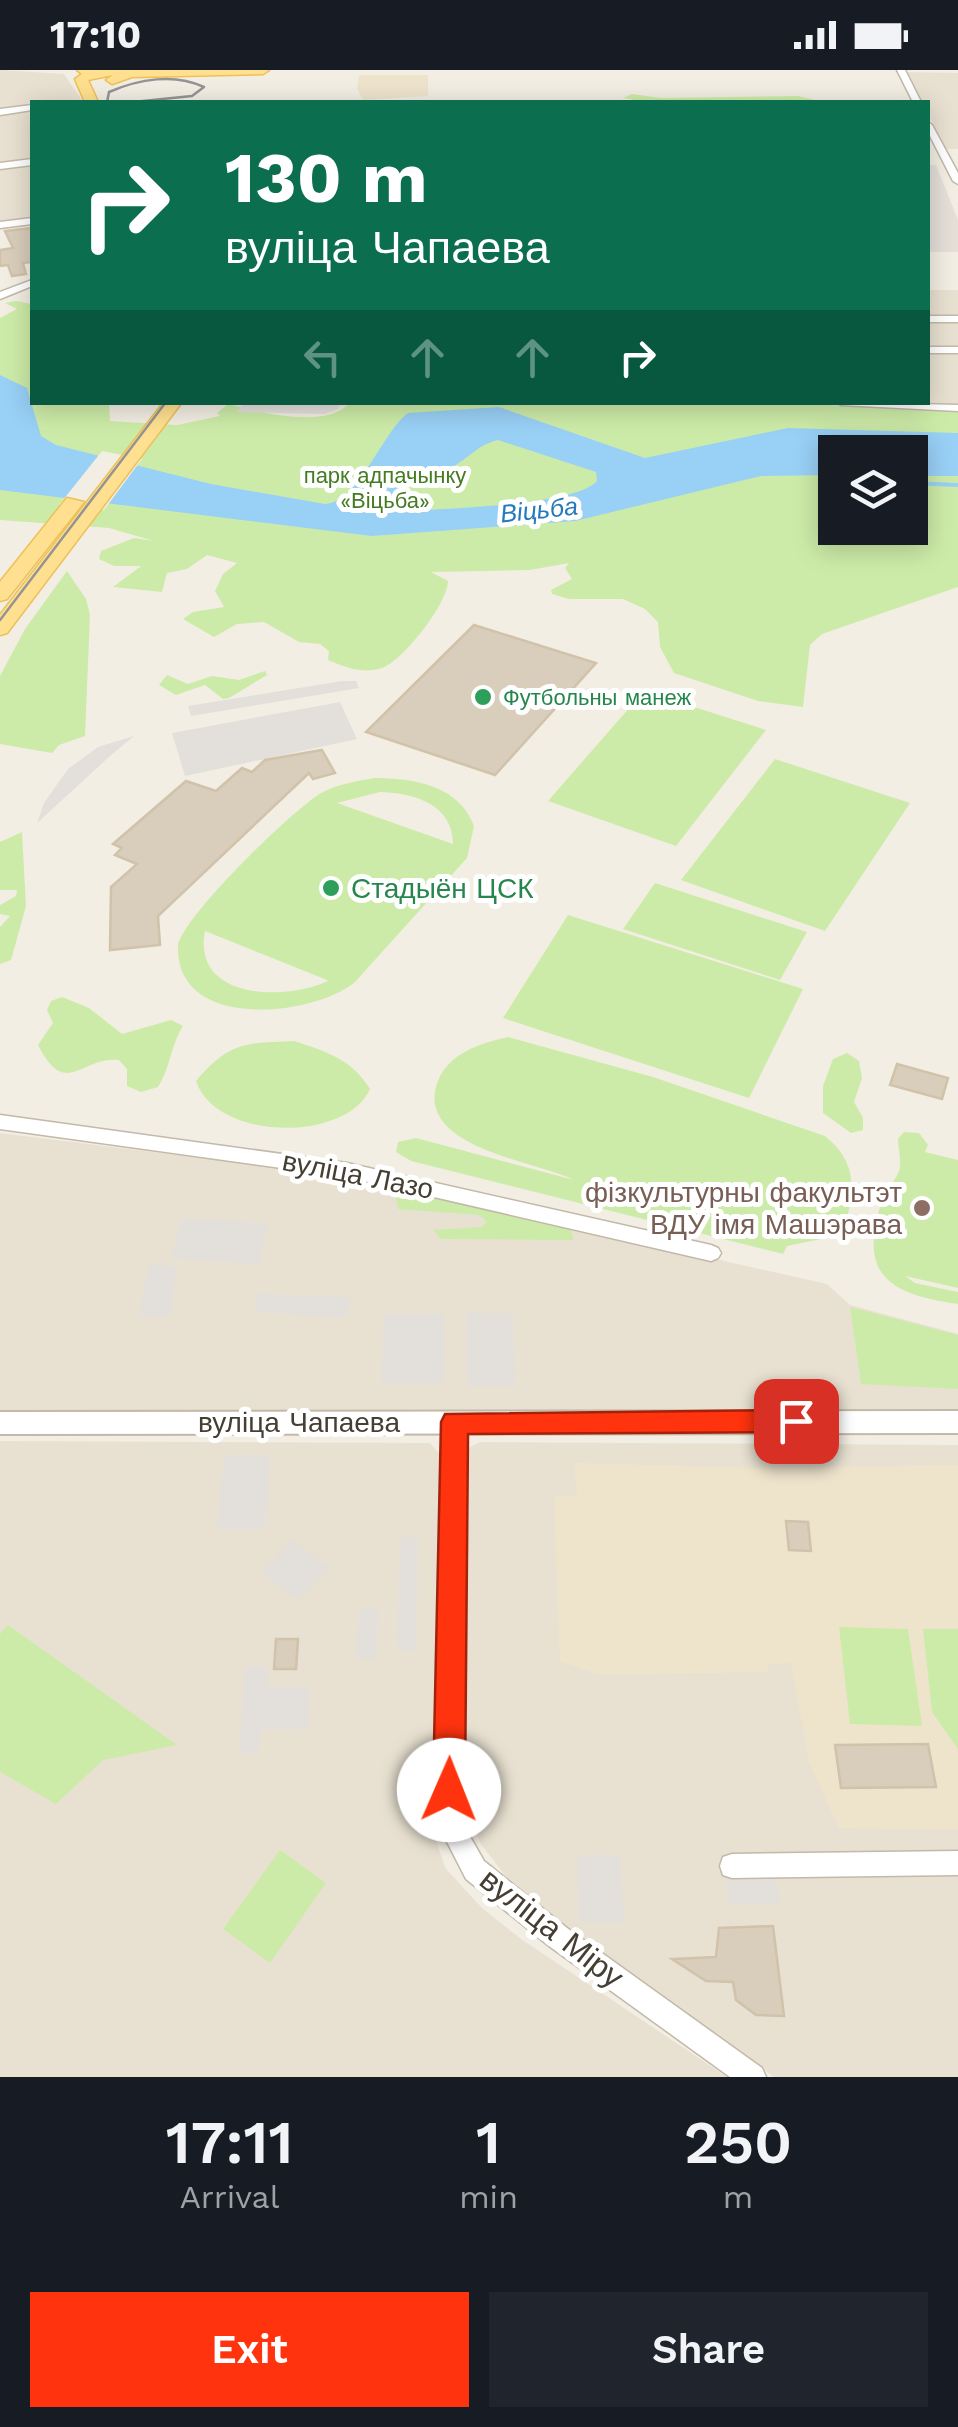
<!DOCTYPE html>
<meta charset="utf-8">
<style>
body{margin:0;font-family:"Work Sans",sans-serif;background:#20242c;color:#f1f3f6;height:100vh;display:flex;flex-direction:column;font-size:38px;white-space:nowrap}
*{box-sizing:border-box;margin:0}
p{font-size:32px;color:#9ea1a6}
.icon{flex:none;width:55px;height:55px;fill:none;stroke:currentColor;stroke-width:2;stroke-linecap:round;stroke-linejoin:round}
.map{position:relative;height:2007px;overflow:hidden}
.sheet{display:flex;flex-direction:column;background:#171b24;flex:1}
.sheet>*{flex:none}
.top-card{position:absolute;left:30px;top:30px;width:900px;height:305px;border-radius:0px;box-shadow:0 5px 25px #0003;background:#0b6e4f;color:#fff;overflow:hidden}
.fabs{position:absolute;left:818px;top:365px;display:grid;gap:20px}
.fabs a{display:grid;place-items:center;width:110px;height:110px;border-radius:0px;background:#171b24;box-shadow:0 5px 25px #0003;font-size:50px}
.pin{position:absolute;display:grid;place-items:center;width:85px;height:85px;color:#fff;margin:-42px;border-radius:20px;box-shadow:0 5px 15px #0006}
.me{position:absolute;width:110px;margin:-55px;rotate:1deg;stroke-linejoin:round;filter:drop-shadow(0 0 8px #0008)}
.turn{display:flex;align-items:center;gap:35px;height:210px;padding:0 30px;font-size:45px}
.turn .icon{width:130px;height:130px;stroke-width:2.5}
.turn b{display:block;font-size:70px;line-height:85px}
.lanes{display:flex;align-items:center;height:95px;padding:0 30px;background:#0003;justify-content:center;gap:50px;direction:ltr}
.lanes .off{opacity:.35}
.eta{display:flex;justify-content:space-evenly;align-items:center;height:170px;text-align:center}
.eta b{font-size:60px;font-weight:600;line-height:70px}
.button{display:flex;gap:20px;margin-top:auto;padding:20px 30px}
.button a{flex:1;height:115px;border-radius:0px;background:#ff330e;color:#fff;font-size:40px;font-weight:600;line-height:115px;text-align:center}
.button a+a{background:#20242c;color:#f1f3f6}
.status{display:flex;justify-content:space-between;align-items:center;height:70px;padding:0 50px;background:#171b24;direction:ltr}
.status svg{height:28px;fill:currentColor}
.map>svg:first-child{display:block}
.residential{fill:#e8e1d1}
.industrial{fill:#e5dfd8}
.education{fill:#eee4cc}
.green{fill:#cdeba8;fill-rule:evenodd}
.parking{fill:#e3e0dc}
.water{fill:#99d0f6;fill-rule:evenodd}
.pier{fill:#f3eee3}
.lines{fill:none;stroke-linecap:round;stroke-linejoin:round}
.stream{stroke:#99d0f6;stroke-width:4}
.building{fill:#d9cdbb;stroke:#d1c2aa;stroke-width:2.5}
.minor-casing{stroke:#c2b9a8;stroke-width:3}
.tertiary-casing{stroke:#c2b9a8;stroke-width:4}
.primary-casing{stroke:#edc157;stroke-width:3}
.minor{fill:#fff;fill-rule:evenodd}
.tertiary{fill:#fff;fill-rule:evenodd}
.primary{fill:#ffe090;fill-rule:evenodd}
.tram{stroke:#949494;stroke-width:2.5}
.route{fill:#ff330e;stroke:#a62109;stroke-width:2.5}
.leisure-dot{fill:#2e9e5b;stroke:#fff;stroke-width:4}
.education-dot{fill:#8d6e63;stroke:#fff;stroke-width:4}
.labels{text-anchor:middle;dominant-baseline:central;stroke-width:10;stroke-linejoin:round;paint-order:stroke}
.far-park-label{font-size:22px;fill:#437c22;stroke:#fff}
.far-leisure-label{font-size:22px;fill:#27864d;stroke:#fff;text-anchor:start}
.far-water-label{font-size:25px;font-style:italic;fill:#247aba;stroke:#fff}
.leisure-label{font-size:28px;fill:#27864d;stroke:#fff;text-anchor:start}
.street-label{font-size:28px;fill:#453e33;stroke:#fff}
.education-label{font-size:28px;fill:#785e54;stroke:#fff;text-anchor:end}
.near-street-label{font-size:32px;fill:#453e33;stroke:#fff}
</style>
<div class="status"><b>17:10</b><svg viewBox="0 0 49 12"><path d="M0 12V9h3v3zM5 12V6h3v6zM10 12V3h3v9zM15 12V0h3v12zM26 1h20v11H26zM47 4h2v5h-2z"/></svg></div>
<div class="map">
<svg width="958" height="2007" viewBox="0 0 958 2007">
<rect width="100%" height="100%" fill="#f3eee3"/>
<g class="residential">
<polygon points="0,0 64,4 83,32 32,32 32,149 0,153"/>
<polygon points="905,2 958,3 958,79 946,79 928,44 928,32 921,32"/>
<polygon points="928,220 958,220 958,335 903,333 928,332"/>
<polygon points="0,1063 345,1106 827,1214 850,1235 958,1264 958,1342 0,1345"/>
<polygon points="0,1371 430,1373 443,1388 435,1769 446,1799 482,1838 521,1869 727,2007 0,2007"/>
<polygon points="480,1372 958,1375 958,2007 774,2007 539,1838 507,1808 480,1773 465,1731 463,1381"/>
</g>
<polygon class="industrial" points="928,95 936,95 958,150 958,182 928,182"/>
<g class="education">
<polygon points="359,5 428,5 428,26 363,30 357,19"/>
<polygon points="574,1393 763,1398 958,1395 958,1760 839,1758 809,1692 791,1593 768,1594 768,1602 600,1605 560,1591 554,1426 577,1426"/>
</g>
<g class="green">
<polygon points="632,24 661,28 798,26 815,30 646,32 623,28"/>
<path d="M16 231 32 234V332L109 333 110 351 177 355 220 346 217 343 228 334C254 341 328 361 350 332H761L958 341V517L822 564 810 575 803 637 758 631 674 603 660 577 658 552 645 539 623 529H569L552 524 551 520 572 509 565 498 569 493 530 500 431 502 448 511C448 533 403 591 382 598 364 604 346 598 328 590L329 581 320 574 299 572 264 552 237 554 214 567 183 549 193 542 224 537 215 521 223 504 237 493 207 485 187 499 167 503 162 522 113 517 141 496H114L99 489 101 481 134 468 154 471 109 458 0 450V248L17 239 5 233ZM835 382H910V458H835Z"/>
<polygon points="67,501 86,529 90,545 85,666 59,675 52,683 0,674 0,606 25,559"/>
<polygon points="265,601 267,605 229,628 223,629 205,615 176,625 159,615 167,605 188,614 212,606 239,610"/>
<polygon points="644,621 766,660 676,776 548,731"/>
<polygon points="775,689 910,733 825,861 681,810"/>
<path d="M374 708C413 708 459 715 474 756L467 788 354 913C310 947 176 961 178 877 178 851 296 736 323 722 339 714 357 711 374 708ZM380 722C414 723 453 734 453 774L337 733ZM205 861 327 910 328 911C285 931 192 930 205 861Z"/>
<polygon points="22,762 26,836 11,890 0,894 0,857 10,846 0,844 0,835 16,826 17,820 0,820 0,772"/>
<polygon points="655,813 807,862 780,910 623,859"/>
<polygon points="568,845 803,919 749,1028 503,948"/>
<path d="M62 927 89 938 122 964 171 950 183 956C170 977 171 996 158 1017L141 1022 127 1016V999L119 990C81 986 66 1030 38 975L53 953 47 940 51 931Z"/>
<path d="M508 967 653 1007 825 1066C852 1088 856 1111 848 1144L821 1169 787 1176 783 1184 411 1091 396 1082 398 1072 416 1068 574 1110C537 1091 412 1078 438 1011 449 983 481 973 508 967Z"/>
<path d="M294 971C325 981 352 989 370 1019 346 1073 216 1071 196 1011 229 972 245 973 294 971Z"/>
<polygon points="847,983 859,991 862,1008 854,1032 863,1048 863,1060 851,1063 823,1043 823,1016 833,989"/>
<path d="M904 1062 919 1063 928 1075 925 1082 958 1090V1218L905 1206 915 1213 958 1222V1234C886 1224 857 1203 883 1128 887 1118 896 1110 899 1101 902 1092 898 1078 898 1069Z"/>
<polygon points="407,1118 569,1155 574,1170 441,1169 433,1160 481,1157 487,1152 479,1145 398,1139 396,1127"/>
<polygon points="850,1237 958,1265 958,1319 861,1314"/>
<polygon points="8,1555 177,1675 103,1690 56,1734 0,1702 0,1564"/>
<polygon points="839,1557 908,1559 922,1656 850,1654"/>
<polygon points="923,1559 958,1559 958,1679 932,1642"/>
<polygon points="280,1780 326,1813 270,1893 223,1859"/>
</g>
<g class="parking">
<polygon points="244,333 244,332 340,333 338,339 325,344 237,342"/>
<polygon points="342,611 356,611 359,618 191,646 188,636"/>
<polygon points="340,632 357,669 185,706 172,663"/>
<polygon points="134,666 110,686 37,753 44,733 68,699 98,677"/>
<polygon points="181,1148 268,1153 259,1194 171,1188"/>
<polygon points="149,1195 178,1196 169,1247 139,1246"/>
<polygon points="257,1223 350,1228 347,1248 254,1242"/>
<polygon points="467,1243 513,1243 515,1316 467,1316"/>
<polygon points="384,1244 444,1244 443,1313 381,1313"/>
<polygon points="270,1385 265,1459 217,1460 224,1386"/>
<polygon points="400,1467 418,1467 416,1580 397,1580"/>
<polygon points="292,1470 329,1497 298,1530 262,1502"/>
<polygon points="359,1539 379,1539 376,1589 356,1589"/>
<polygon points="245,1597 268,1597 267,1617 310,1617 308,1659 261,1660 258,1683 239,1684"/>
<polygon points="774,1783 780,1834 729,1834 724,1784"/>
<polygon points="577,1785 620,1785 624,1852 579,1852"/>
</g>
<path class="water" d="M0 305 27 318 41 366 56 375 211 414 325 434C358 433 383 361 408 343L499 337 645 388 788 358 958 363V406H910V382H835V405L761 406 575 451 372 466 0 420ZM498 370 596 402 597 411C577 435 448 438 412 441L395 437 399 421C415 409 433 407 450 398 467 390 477 375 498 370Z"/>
<polygon class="pier" points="102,381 142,389 104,440 59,435"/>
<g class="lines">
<polyline class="stream" points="910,413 958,415"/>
</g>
<g class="building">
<polygon points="32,158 32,192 23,193 26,204 12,206 8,195 0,196 0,180 13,178 5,161"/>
<polygon points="474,555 596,593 495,705 366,662"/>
<polygon points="322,680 335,703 313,709 309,703 158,846 160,875 110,880 111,817 137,794 115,785 122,778 113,774 186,711 216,721 242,698 252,702 265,690"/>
<polygon points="897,994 948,1008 942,1029 890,1015"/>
<polygon points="786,1451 808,1452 811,1481 789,1480"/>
<polygon points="276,1569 298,1569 296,1599 274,1599"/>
<polygon points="928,1674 936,1717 841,1718 835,1675"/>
<polygon points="773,1856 784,1946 756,1945 736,1930 733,1912 706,1911 672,1889 716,1887 719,1858"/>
</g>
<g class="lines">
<defs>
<g id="minor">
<polygon points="897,0 905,0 921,32 913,32"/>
<polygon points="32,35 32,40 0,45 0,39"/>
<polygon points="928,52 932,55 958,103 958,114 953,111 928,62"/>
<polygon points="32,89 32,95 0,99 0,93"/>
<polygon points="32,148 32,154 0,158 0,152"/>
<polygon points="32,210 32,216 0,229 0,222"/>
<rect x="928" y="246" width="30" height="6"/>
<rect x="928" y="277" width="30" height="6"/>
<polygon points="836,332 958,335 958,341 841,335"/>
<polygon points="0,1045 347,1093 711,1175 718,1178 721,1183 718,1188 711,1191 347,1107 0,1059"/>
<polygon points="455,1343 462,1346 465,1352 461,1720 468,1763 484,1791 567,1858 762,1998 766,2007 730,2007 549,1876 466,1809 444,1766 437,1720 445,1352 448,1346"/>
<polygon points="958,1781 958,1805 732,1808 723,1805 720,1796 723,1787 732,1784"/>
</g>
<polygon id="tertiary" points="958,1341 958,1363 0,1364 0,1342"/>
<g id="primary">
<polygon points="77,0 269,0 263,4 132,7 112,14 106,10 113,5 88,10 98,32 85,32 75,9 82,4"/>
<polygon points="164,332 182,332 7,563 0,565 0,545"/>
<polygon points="67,428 84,432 7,529 0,531 0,512"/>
</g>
</defs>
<use href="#minor" class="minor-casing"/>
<use href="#tertiary" class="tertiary-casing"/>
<use href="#primary" class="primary-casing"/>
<use href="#minor" class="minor"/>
<use href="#tertiary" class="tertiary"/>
<use href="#primary" class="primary"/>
<g class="tram">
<path d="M107 32 109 22C139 9 174 3 204 17L192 26 133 32"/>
<polyline points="0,550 166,332"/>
</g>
</g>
<polygon class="route" points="796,1340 806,1343 810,1351 806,1359 796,1362 468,1364 465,1720 460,1732 449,1736 438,1732 433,1720 441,1352 445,1344"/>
<g class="leisure-dot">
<circle cx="483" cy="627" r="10"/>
<circle cx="331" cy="818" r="10"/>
</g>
<circle class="education-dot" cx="922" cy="1138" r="10"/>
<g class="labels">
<g class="far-park-label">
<text x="385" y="405">парк адпачынку<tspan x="385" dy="25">«Віцьба»</tspan></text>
</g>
<g class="far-leisure-label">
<text x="503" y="627">Футбольны манеж</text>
</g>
<g class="far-water-label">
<text transform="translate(539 440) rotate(-6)">Віцьба</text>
</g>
<g class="leisure-label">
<text x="351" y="818">Стадыён ЦСК</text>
</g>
<g class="street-label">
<text transform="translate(358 1105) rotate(11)">вуліца Лазо</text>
<text x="299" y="1352">вуліца Чапаева</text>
</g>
<g class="education-label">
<text x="902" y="1122">фізкультурны факультэт<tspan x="902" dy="32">ВДУ імя Машэрава</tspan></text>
</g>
<g class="near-street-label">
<text transform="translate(552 1858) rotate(38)">вуліца Міру</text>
</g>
</g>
</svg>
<div class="fabs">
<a><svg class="icon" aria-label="layers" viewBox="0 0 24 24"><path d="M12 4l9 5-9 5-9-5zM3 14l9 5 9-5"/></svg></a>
</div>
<div class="pin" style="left:796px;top:1351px;background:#d93025"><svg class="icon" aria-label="arrive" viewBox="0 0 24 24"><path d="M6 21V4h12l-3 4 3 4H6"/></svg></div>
<svg class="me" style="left:449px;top:1720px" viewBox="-20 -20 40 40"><circle r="19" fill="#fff"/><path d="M0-13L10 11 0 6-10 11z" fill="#ff330e"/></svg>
<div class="top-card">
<div class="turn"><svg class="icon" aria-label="right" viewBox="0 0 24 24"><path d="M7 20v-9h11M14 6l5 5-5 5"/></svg><div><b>130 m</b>вуліца Чапаева</div></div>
<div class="lanes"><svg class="icon off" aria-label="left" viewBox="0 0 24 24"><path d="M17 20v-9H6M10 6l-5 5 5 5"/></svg><svg class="icon off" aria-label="ahead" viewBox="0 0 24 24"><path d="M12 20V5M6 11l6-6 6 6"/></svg><svg class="icon off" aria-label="ahead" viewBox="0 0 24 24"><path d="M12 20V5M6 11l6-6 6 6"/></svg><svg class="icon" aria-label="right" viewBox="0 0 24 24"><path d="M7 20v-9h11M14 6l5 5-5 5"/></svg></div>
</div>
</div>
<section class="sheet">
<div class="eta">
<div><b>17:11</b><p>Arrival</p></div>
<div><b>1</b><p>min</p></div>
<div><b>250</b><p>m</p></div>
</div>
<div class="button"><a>Exit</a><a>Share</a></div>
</section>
